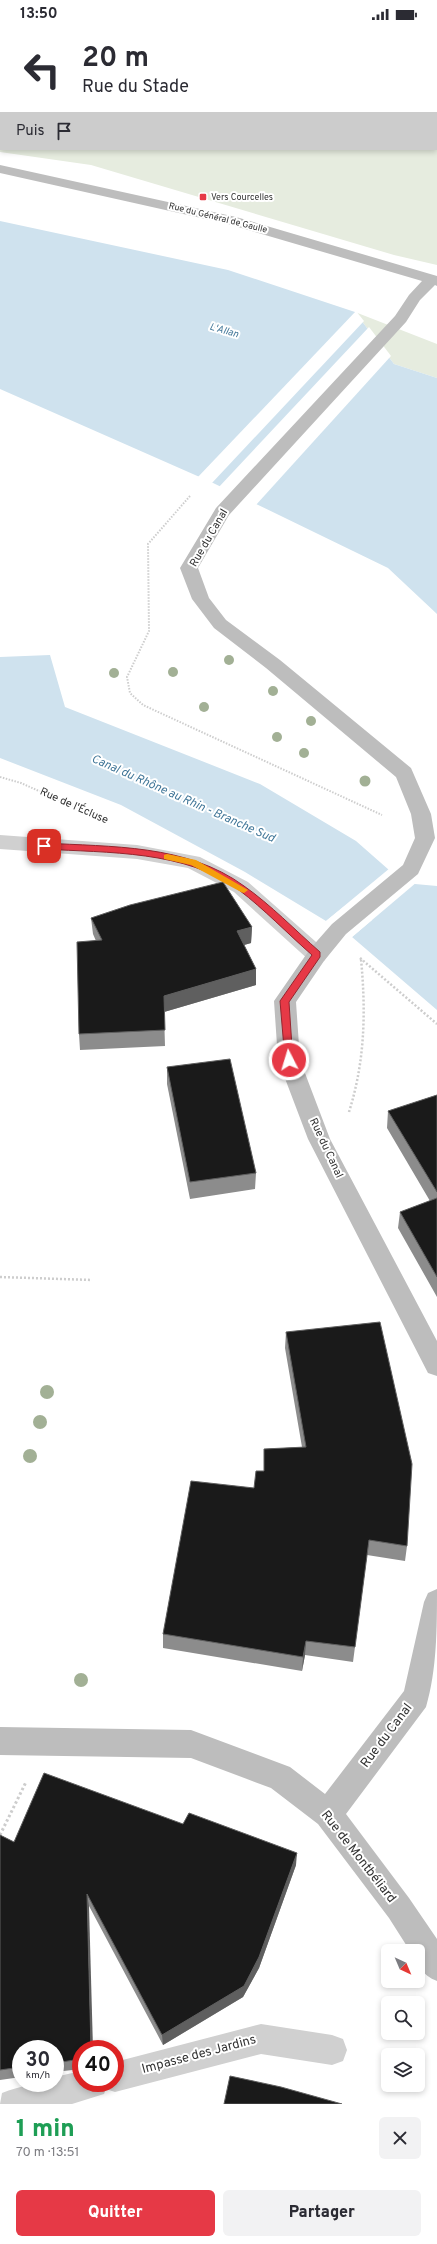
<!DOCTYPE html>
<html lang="fr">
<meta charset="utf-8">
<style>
body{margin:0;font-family:Overpass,sans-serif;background:#f2f2f3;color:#2b2b33;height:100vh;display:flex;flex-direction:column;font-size:15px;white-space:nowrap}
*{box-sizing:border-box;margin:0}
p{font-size:13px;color:#7c7c81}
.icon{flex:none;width:22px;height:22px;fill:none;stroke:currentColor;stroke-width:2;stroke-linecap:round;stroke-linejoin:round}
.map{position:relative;height:2076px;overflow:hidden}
.panel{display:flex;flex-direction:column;background:#fff;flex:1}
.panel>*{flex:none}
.top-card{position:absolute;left:0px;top:0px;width:437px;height:122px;box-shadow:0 2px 6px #0003;background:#fff;color:#2b2b33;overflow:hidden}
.needle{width:26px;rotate:136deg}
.controls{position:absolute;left:381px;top:1916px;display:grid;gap:8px}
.controls a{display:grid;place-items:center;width:44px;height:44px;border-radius:6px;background:#fff;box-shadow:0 2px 6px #0003;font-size:20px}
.speed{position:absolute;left:12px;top:2012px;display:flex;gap:8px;font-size:20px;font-weight:700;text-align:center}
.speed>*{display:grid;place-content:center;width:52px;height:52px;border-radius:50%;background:#fff;box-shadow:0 2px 6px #0003;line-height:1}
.speed small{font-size:10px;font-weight:400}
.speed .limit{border:6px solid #d22;background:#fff;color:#111}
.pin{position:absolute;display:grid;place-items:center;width:34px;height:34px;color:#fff;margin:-17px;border-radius:8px;box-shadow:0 2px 6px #0006}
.me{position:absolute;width:44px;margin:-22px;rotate:355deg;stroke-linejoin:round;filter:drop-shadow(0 0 3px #0008)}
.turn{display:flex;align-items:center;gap:14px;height:84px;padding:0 16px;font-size:18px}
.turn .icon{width:52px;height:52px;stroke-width:2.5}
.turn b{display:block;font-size:28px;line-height:34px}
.then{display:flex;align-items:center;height:38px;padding:0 16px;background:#0003;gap:8px;font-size:15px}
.round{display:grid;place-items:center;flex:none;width:42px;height:42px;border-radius:6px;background:#f2f2f3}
.head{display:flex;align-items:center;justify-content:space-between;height:68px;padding:0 16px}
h1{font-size:24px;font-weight:800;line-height:30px;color:#1e9e55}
.button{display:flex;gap:8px;margin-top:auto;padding:8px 16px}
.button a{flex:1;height:46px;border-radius:6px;background:#e63946;color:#fff;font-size:16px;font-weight:800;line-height:46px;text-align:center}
.button a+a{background:#f2f2f3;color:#2b2b33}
.status{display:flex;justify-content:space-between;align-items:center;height:28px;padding:0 20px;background:#fff;direction:ltr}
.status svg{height:11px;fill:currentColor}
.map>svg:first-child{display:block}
.green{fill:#e6ecdf}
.water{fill:#cfe2ee}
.pier{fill:#fff}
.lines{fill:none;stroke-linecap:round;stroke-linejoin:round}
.path-far2{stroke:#cdcdcd;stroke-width:2;stroke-dasharray:1.5 1.5;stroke-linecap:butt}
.path-far1{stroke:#cdcdcd;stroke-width:2.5;stroke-dasharray:2 2;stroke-linecap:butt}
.path{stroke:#cdcdcd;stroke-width:3;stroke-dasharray:2.5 2.5;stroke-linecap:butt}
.street{fill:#d0d0d0;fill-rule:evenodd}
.secondary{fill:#bdbdbd;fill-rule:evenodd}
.tree{fill:#a2b095}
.wall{fill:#8c8c8c}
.shaded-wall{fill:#5f5f5f}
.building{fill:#1a1a1a;stroke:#5f5f5f}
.route{fill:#e63946;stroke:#96252e}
.slow{fill:#f59e0b}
.poi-dot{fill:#e63946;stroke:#fff;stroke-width:1.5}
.labels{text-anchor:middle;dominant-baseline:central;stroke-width:4;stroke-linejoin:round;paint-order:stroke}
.far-poi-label{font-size:9px;fill:#333;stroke:#fff;text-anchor:start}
.far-street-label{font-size:9px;fill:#333;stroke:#fff}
.far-water-label{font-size:10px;font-style:italic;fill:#3f7597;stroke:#fff}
.street-label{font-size:11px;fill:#333;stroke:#fff}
.water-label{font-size:12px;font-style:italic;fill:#3f7597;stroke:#fff}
.near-street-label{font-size:13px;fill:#333;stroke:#fff}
</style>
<div class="status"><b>13:50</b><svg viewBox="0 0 49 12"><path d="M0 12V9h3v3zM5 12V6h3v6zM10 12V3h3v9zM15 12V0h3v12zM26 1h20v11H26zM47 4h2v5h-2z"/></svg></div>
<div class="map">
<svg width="437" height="2076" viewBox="0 0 437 2076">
<rect width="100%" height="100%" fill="#fff"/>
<g class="green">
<polygon points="335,0 437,0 437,237 394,227 91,137 0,124 1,40 1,121 436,121 436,1"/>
<polygon points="355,284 437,316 437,350 394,336"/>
</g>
<g class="water">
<polygon points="0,193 228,242 355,284 394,336 437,350 437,586 388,540 211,454 0,361"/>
<polygon points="50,627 65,679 260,756 356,813 389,842 415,856 437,858 437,982 352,909 372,892 346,877 326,893 245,844 121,777 0,730 0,629"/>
</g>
<g class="pier">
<polygon points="356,283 364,293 211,456 197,450"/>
<polygon points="369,299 391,328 255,478 218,460"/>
<polygon points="390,840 417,854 352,909 350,908 369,893 346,879 328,894 326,893"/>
</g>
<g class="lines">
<g class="path-far2">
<polyline points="190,468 148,516 149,603 127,649 130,665 143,677 382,787"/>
<polyline points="0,749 21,755 88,785"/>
</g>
<g class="path-far1">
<polyline points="360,930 437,996"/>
<path d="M349 1084C365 1033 366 984 361 931"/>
<polyline points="0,1249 92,1252"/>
</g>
<polyline class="path" points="0,1807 26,1754"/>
<g class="street">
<polygon points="0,807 137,817 200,829 248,854 324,921 328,927 324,933 317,935 310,933 234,864 188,840 137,831 0,821"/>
<path d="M261 1996 332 2007 343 2011 347 2022 343 2033 332 2037 261 2026 115 2064 106 2061 104 2066 72 2076H0L2 2065C20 2058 36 2055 55 2055V2049L81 2043V2055H115V2034Z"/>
</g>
<g class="secondary">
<polygon points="0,137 236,189 437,248 437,258 435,257 420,272 406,294 229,487 198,540 209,570 226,592 280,632 411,740 431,786 435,810 418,846 346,906 324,933 296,974 300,1032 330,1111 437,1313 437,1348 428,1345 308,1111 278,1032 274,973 310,921 332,896 403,837 415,810 411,786 396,749 266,640 214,600 192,571 180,540 216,480 395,288 409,267 422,253 228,196 0,145"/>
<path d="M437 1561C437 1600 437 1642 426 1679L346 1786 409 1870 437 1911V1953C422 1947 418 1939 418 1923H410L389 1890 318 1796 271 1760 191 1730 0 1727V1699L191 1702 290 1739 325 1766 404 1663 424 1574 428 1565Z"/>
</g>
</g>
<g class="tree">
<circle cx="229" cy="632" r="5"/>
<circle cx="173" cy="644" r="5"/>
<circle cx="114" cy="645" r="5"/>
<circle cx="273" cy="663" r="5"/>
<circle cx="204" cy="679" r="5"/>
<circle cx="311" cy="693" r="5"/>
<circle cx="277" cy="709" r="5"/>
<circle cx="304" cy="725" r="5"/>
<circle cx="365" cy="753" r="5.5"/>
<circle cx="47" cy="1364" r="7"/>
<circle cx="40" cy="1394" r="7"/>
<circle cx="30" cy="1428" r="7"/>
<circle cx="81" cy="1652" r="7"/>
</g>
<g class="wall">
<polygon points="91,890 252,899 251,915 244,917 256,941 256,957 164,984 165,1018 80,1022 79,1006 96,913 93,906"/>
<polygon points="167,1039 256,1145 255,1161 190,1171 167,1056"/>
<polygon points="437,1067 437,1269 398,1200 400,1184 430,1173 387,1100 388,1083"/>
<polygon points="286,1304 407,1518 405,1533 367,1527 353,1634 305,1627 302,1643 163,1620 163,1606 254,1460 264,1443 264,1421 302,1419 285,1320"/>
<polygon points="0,1807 14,1814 296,1837 259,1940 243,1969 163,2017 89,1878 81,2021 81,2041 55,2044 55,2021 21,2021 21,2049 0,2052"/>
</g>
<g class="shaded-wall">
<polygon points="252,899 251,915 237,919 237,903"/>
<polygon points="256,941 256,957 164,984 164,968"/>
<polygon points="306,1613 305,1627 302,1643 303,1629"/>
<polygon points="297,1825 296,1837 259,1940 243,1969 163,2017 162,2007"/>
<polygon points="87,1866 89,1878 93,2021 91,2021"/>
</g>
<g class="building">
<polygon points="223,854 252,899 237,903 256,941 164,968 165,1002 79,1006 77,914 102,912 91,890 130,877"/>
<polygon points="230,1031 256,1145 190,1154 167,1039"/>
<polygon points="437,1067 437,1164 388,1083"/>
<polygon points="437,1170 437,1249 400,1184"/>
<polygon points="380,1294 412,1436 407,1518 369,1512 355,1619 306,1613 303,1629 163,1606 191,1453 254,1460 256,1443 264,1443 264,1421 306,1419 286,1304"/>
<polygon points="44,1745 183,1796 189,1785 297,1825 259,1929 244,1958 162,2007 87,1866 91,2021 81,2021 81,2031 55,2035 55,2021 21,2021 21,2039 0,2042 0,1807 14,1814"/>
<polygon points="230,2048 281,2059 342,2076 224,2076"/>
</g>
<path class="route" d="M44 815C111 819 187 816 244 858 271 877 295 902 320 924V929L289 974 293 1034H286L285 1032 280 973 312 927C288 906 264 881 239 862 186 822 107 825 44 821L40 818Z"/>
<polygon class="slow" points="167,826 196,832 248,862 244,865 241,864 191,837 164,831 164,827"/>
<rect class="poi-dot" x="199" y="165" width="8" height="8" rx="2"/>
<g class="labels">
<g class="far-poi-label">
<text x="211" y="169">Vers Courcelles</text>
</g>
<g class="far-street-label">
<text transform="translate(218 190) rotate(14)">Rue du Général de Gaulle</text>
</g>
<g class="far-water-label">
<text transform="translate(224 303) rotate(16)">L'Allan</text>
</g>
<g class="street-label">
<text transform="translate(209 510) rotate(-60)">Rue du Canal</text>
<text transform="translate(74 778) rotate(24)">Rue de l'Écluse</text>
<text transform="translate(326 1120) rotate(65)">Rue du Canal</text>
</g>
<g class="water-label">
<text transform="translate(183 771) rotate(24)">Canal du Rhône au Rhin - Branche Sud</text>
</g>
<g class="near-street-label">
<text transform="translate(387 1708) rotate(-53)">Rue du Canal</text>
<text transform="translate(358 1829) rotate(52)">Rue de Montbéliard</text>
<text transform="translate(199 2027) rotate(-15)">Impasse des Jardins</text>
</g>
</g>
</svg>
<div class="controls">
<a><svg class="needle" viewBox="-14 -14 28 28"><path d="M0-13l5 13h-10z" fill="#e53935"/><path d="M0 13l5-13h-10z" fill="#7c7c81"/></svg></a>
<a><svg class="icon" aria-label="search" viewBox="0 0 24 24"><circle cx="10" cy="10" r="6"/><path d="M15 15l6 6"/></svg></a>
<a><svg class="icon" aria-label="layers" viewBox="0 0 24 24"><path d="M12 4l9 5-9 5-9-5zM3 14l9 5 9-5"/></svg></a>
</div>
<div class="speed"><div>30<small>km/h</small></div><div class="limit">40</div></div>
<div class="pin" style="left:44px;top:818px;background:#d93025"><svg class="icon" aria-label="arrive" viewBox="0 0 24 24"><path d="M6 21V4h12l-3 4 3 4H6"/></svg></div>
<svg class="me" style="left:289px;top:1032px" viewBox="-20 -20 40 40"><circle r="17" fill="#e63946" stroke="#fff" stroke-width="3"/><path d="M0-11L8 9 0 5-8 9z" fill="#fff"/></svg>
<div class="top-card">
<div class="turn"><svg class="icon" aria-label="left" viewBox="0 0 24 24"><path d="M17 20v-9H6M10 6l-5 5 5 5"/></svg><div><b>20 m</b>Rue du Stade</div></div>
<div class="then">Puis<svg class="icon" aria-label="arrive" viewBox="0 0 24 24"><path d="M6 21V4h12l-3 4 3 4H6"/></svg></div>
</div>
</div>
<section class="panel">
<div class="head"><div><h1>1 min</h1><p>70 m · 13:51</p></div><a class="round"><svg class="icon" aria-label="close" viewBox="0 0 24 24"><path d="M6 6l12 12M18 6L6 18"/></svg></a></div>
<div class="button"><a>Quitter</a><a>Partager</a></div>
</section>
